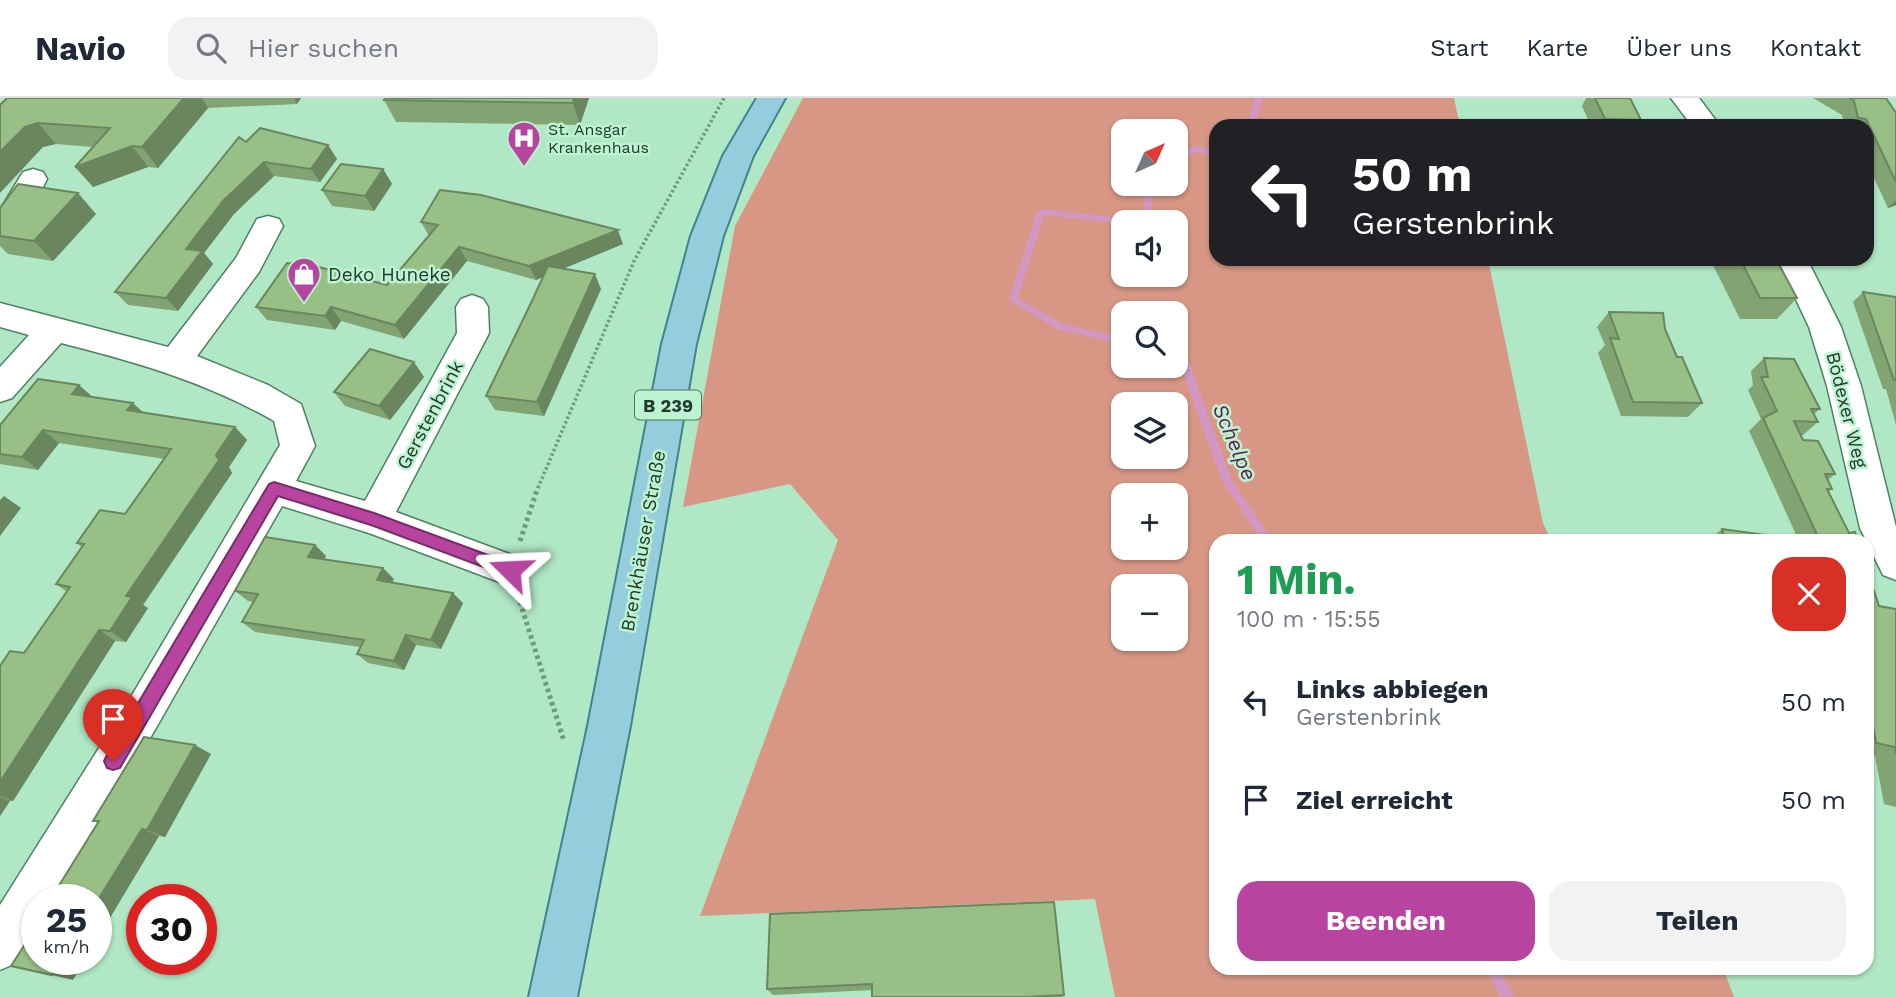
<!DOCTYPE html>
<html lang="de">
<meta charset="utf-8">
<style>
body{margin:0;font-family:"Work Sans",sans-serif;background:#f2f2f3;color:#1f2937;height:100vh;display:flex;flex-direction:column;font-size:26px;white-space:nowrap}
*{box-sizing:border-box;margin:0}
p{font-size:23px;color:#747a83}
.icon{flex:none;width:38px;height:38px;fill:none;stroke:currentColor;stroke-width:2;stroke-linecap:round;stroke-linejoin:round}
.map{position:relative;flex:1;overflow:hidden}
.drawer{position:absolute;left:1209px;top:436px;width:665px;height:441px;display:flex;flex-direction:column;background:#fff;border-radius:21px;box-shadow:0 2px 5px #0004}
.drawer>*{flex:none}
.hud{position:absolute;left:1209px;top:21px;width:665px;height:147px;border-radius:21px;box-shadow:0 2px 5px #0004;background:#202124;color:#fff;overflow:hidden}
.needle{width:46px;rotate:45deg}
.buttons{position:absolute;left:1111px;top:21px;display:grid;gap:14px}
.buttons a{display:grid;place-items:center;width:77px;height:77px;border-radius:14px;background:#fff;box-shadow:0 2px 5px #0004;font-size:35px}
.speed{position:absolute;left:21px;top:786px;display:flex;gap:14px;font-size:35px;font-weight:700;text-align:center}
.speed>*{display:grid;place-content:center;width:91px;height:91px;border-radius:50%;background:#fff;box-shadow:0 2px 5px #0004;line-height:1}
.speed small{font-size:18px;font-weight:400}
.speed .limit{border:10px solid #d22;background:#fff;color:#111}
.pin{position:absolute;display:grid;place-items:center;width:60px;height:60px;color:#fff;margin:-72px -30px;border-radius:50% 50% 50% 0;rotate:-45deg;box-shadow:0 0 7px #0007}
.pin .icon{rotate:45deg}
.me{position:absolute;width:77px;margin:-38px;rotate:291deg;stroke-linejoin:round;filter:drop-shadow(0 0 5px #0008)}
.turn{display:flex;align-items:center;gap:24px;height:147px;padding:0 28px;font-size:32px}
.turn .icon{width:91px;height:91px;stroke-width:2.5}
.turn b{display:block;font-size:49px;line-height:60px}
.round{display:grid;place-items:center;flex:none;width:74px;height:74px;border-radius:21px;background:#f2f2f3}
.headline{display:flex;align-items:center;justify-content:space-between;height:119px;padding:0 28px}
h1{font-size:42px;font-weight:700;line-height:52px;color:#1e9e55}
.primary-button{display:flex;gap:14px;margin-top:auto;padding:14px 28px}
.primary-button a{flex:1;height:80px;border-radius:21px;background:#b7459f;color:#fff;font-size:28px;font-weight:700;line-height:80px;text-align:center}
.primary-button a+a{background:#f2f2f3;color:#1f2937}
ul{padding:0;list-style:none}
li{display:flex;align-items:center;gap:21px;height:98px;padding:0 28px}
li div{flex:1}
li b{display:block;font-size:26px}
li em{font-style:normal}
header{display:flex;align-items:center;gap:42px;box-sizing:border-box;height:98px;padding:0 35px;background:#fff;border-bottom:2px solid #e0e1e3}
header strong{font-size:33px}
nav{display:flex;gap:38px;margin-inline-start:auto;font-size:24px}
.search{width:490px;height:63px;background:#f2f2f3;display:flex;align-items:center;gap:18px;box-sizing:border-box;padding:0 24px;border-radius:21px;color:#747a83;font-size:26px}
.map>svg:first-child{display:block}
.green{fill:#d89784;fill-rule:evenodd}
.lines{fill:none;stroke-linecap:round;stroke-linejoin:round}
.stream{fill:#d297c2;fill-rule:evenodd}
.minor-casing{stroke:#4e8263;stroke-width:3}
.major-casing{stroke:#40848f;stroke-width:4}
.path-far1{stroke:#719980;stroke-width:3.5;stroke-dasharray:2.5 2.5;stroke-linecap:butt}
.path{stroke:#719980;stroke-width:5;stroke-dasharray:3.5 3.5;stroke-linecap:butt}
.minor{fill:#fff;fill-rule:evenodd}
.major{fill:#95cddc;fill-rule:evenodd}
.wall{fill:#82a473}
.shaded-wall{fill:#6a865e}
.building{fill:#97bf86;stroke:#6a865e;stroke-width:2}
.route{fill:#b7459f;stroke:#772d67;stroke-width:2}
.labels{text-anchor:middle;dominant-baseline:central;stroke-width:5;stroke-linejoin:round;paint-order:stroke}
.far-poi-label{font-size:16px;fill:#243a2d;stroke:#bcf4d1;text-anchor:start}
.shield{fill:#bcf4d1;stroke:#52725e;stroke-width:2}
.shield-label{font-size:18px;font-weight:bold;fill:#243a2d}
.poi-label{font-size:19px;fill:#243a2d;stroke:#bcf4d1;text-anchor:start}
.street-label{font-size:19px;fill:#243a2d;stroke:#bcf4d1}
.water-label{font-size:21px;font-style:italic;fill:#611c53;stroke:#bcf4d1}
</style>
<header>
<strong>Navio</strong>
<div class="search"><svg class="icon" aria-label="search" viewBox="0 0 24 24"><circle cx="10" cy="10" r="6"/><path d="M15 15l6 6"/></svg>Hier suchen</div>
<nav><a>Start</a><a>Karte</a><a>Über uns</a><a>Kontakt</a></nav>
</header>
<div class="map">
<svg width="1896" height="899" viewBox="0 0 1896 899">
<rect width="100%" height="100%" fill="#b0e7c4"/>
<path class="green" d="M803 0H1454L1460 28H1216V161H1488L1543 425 1551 443H1216V870H1723L1734 899H1115L1095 801 700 818 838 442 790 386 683 409 735 128ZM1124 33H1176V86H1124ZM1124 124H1176V177H1124ZM1124 215H1176V268H1124ZM1124 306H1176V359H1124ZM1176 397V450H1124V397ZM1124 488H1176V541H1124Z"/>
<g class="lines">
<g class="stream">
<polygon points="1255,0 1263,0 1255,28 1247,28"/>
<polygon points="1196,48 1216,53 1216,59 1197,54 1176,63 1176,57"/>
<polygon points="1141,86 1149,86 1155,124 1147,124"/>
<polygon points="1041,111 1139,122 1140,124 1124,124 1124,126 1044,117 1018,200 1063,226 1124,240 1124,247 1057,231 1010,203 1009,201 1037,114"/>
<polygon points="1176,253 1185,255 1187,258 1231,381 1273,443 1262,443 1222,383 1178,261 1176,261"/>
<polygon points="1486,870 1499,870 1514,899 1500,899"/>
</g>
<defs>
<g id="minor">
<polygon points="1671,0 1699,0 1720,28 1692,28"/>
<path d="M33 71 43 74 47 81C36 103 26 132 0 139V112L23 74Z"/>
<path d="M268 118 279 121 283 128 259 174 197 258 268 287 301 306 315 348 296 383 365 403 457 235 456 209 461 201 472 197 483 201 488 209 489 235 396 414 523 461 529 472 523 483 510 488 369 435 282 408 156 630 54 802H37V830L16 865 0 872V807L128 604 280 347 274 323C206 284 136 264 61 245L12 300 0 304V269L29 237 0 229V205L168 249 236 160 257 121Z"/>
<polygon points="1777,161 1807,161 1841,229 1861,288 1896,429 1896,482 1883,477 1860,430 1827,288 1809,229"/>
</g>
<polygon id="major" points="757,0 785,0 753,58 723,138 696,246 630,628 577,899 529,899 588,628 662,246 691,138 723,58"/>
</defs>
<use href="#minor" class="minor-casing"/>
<use href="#major" class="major-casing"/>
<polyline class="path-far1" points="538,390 634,163 724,0"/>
<g class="path">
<polyline points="520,443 538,389"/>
<polyline points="520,504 564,643"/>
</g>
<use href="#minor" class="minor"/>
<use href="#major" class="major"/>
</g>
<g class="wall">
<polygon points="7,0 301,0 297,6 208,10 158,70 148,69 93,89 93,49 56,46 43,49"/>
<polygon points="385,0 589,0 580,27 396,24 384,2"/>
<polygon points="1586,0 1630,0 1641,22 1636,28 1591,28 1582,8"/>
<polygon points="1813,0 1886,0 1896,15 1896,107 1895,108 1888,110 1867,65 1867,28 1845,28 1842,17"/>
<polygon points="246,44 328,47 337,61 320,84 274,78 234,116 204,155 213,166 178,213 128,207 115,194"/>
<polygon points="383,71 392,86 374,113 332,108 322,92"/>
<polygon points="0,110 96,116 53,163 8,156 0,148"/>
<polygon points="421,124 623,146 563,170 601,191 544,318 495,312 486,298 543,179 536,182 467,163 404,241 341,223 335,232 267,222 256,209 387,187 429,138"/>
<polygon points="1710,161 1776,161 1797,200 1777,221 1740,221"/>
<polygon points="1863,194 1896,199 1896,327 1886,291 1883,291 1853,204"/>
<polygon points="1609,214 1665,231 1677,259 1702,305 1688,319 1621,318 1598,255 1605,247 1597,229"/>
<polygon points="1764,260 1820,311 1814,316 1818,324 1803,337 1800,337 1803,342 1835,376 1828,382 1832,391 1828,394 1849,435 1858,443 1708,443 1722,431 1798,441 1749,333 1761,321 1748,292 1753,287 1751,273"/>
<polygon points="424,279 390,322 345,308 334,294"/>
<polygon points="93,299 143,315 235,329 247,342 229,369 232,375 143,507 148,510 126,544 115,543 13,703 10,703 0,718 0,568 24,555 67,494 56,486 82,449 77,445 125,416 165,361 59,345 38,372 0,366 0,327"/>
<polygon points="315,447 326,458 324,462 394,481 392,485 463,505 441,551 416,547 404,572 368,565 357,556 360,549 255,534 242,524 253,504 248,503 235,493"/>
<polygon points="1867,472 1879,508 1896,511 1896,709 1884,706 1875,658 1867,656"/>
<polygon points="211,656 165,739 159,738 96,843 98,725 93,723"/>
<polygon points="1054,804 1064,897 1062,899 872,899 872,892 773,897 767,891"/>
</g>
<g class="shaded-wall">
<polygon points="184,0 202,0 208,10 158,70 142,49"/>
<polygon points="294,0 301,0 297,6"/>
<polygon points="574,0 589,0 580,27 573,5"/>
<polygon points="38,25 56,46 43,49 0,95 0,54 25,29"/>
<polygon points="328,47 337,61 320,84 311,71"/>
<polygon points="132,48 148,69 93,89 75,69"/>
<polygon points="264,64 274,78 234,116 204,155 213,166 178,213 166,200 186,151 223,103"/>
<polygon points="383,71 392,86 374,113 365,98"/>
<polygon points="78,95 96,116 53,163 34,143"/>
<polygon points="1896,102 1896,107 1888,110"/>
<polygon points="618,132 623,146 536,182 529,168"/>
<polygon points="459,149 467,163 404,241 395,227"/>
<polygon points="595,176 601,191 544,318 537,304"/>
<polygon points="331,209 341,223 335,232 325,218"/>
<polygon points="414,264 424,279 390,322 379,308"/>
<polygon points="79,287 94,300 72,296"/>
<polygon points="133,305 147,318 127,312"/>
<polygon points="235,329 247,342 229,369 232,375 143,507 148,510 126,544 110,533 126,498"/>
<polygon points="43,332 59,345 38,372 22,359"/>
<polygon points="4,398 21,410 0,438 0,402"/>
<polygon points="315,447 326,458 320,470 308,459"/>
<polygon points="383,470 394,481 387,493 377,482"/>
<polygon points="453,495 463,505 441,551 431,542"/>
<polygon points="99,532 115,543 13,703 0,698 0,684"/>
<polygon points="406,537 416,547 404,572 394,563"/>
<polygon points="195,647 211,656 165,739 147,732"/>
<polygon points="0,699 10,703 0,718"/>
<polygon points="142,731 159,738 96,843 96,805"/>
<polygon points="62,861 85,861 73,882 52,877"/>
</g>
<g class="building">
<polygon points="7,0 184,0 142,49 132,48 75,69 110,30 38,25 25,29 0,54 0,7"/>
<polygon points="385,0 574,0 573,5 384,2"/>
<polygon points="1595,0 1630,0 1641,22 1605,21"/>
<polygon points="1849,0 1886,0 1896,15 1896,84 1866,21 1858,20 1854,3"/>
<polygon points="260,30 328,47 311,71 264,64 223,103 186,151 202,153 166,200 115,194 239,39 246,44"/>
<polygon points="341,66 383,71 365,98 322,92"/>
<polygon points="18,86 78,95 34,143 0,138 0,110"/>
<polygon points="440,92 481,97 618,132 529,168 459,149 395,227 331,209 325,218 256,209 287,165 319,169 387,187 438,127 421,124"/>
<polygon points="1740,161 1776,161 1797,200 1760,200"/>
<polygon points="548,168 595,176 537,304 486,298 531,205"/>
<polygon points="1863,194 1896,199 1896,282 1894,282"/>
<polygon points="1609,214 1663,215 1665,231 1677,259 1682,259 1702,305 1633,304 1610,240 1619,241"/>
<polygon points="370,251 414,264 379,308 334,294"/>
<polygon points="1764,260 1794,261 1820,311 1811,311 1818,324 1794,323 1803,342 1818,343 1835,376 1825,376 1832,391 1827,391 1849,435 1855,434 1858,443 1820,443 1763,320 1777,313 1761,279 1768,279"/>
<polygon points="38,281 79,287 72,296 133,305 127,312 235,329 216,357 219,362 126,498 132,499 110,533 99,532 0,684 0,568 10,553 24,555 70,489 56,486 84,446 77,445 100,412 125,416 171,351 43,332 22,359 0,356 0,327"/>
<polygon points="1722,431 1808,443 1725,443"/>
<polygon points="265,439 315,447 308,459 383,470 377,482 453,495 431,542 406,537 394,563 357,556 364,542 242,524 258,496 235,493"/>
<polygon points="1867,472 1879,508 1896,511 1896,656 1895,649 1876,645 1867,599"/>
<polygon points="144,639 195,647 147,732 142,731 96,805 96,802 50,802 99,723 93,723"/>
<polygon points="1054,804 1064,897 1027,899 872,899 872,886 767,891 770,816"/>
<polygon points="37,822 37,861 62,861 52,877 11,868 34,832 31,831"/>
</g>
<polygon class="route" points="274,384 374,415 515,467 518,472 515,477 510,479 371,427 278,398 120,670 113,672 107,670 104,663 107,657 269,386"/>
<defs>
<symbol id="hospital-pin" viewBox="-11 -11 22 30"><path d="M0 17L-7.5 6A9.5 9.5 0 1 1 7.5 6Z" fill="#b7459f" stroke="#bcf4d1"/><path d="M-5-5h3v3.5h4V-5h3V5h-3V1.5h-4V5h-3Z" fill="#fff"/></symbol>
<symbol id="shop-pin" viewBox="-11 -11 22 30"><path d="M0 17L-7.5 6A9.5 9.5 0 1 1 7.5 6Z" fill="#b7459f" stroke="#bcf4d1"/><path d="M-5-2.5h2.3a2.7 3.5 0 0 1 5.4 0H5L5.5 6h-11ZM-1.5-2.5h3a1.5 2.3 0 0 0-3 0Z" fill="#fff"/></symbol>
</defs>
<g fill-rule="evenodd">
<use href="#hospital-pin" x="505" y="21" width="38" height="52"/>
<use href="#shop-pin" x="285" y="157" width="38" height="52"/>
</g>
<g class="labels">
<g class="far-poi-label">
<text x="548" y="31">St. Ansgar<tspan x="548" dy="18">Krankenhaus</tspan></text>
</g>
<rect class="shield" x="635" y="292.5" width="66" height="29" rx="5"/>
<g class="shield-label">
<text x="668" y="307">B 239</text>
</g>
<g class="poi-label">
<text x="328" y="176">Deko Huneke</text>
</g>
<g class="street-label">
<text transform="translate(1847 312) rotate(76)">Bödexer Weg</text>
<text transform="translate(430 317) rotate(-62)">Gerstenbrink</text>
<text transform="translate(643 443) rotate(-80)">Brenkhäuser Straße</text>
</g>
<g class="water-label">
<text transform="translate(1235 344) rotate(67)">Schelpe</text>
</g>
</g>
</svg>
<div class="buttons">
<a><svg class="needle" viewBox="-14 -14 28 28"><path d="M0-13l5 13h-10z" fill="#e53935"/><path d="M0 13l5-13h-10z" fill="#747a83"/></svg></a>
<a><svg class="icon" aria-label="sound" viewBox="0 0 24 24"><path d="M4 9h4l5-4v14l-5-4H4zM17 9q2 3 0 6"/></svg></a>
<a><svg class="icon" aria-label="search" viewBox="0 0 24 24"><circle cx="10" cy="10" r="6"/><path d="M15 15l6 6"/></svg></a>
<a><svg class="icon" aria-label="layers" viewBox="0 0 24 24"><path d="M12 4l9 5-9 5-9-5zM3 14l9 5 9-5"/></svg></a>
<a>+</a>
<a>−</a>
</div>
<div class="speed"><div>25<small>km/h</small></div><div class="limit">30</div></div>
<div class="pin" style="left:113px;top:663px;background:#d93025"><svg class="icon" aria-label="arrive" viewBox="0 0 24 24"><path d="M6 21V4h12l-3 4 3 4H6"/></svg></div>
<svg class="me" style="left:510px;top:472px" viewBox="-20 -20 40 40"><path d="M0-17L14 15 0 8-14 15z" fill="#b7459f" stroke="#fff" stroke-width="4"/></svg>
<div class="hud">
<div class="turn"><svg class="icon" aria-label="left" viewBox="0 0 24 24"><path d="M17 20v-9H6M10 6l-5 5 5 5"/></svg><div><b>50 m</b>Gerstenbrink</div></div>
</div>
<section class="drawer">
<div class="headline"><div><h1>1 Min.</h1><p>100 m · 15:55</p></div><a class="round" style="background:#d93025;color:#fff"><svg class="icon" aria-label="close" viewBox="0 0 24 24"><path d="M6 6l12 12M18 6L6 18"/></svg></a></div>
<ul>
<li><svg class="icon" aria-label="left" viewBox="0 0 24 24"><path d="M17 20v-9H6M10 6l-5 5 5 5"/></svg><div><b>Links abbiegen</b><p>Gerstenbrink</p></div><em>50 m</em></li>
<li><svg class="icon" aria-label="arrive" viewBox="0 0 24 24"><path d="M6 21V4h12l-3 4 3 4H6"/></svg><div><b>Ziel erreicht</b></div><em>50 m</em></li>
</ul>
<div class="primary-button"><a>Beenden</a><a>Teilen</a></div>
</section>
</div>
